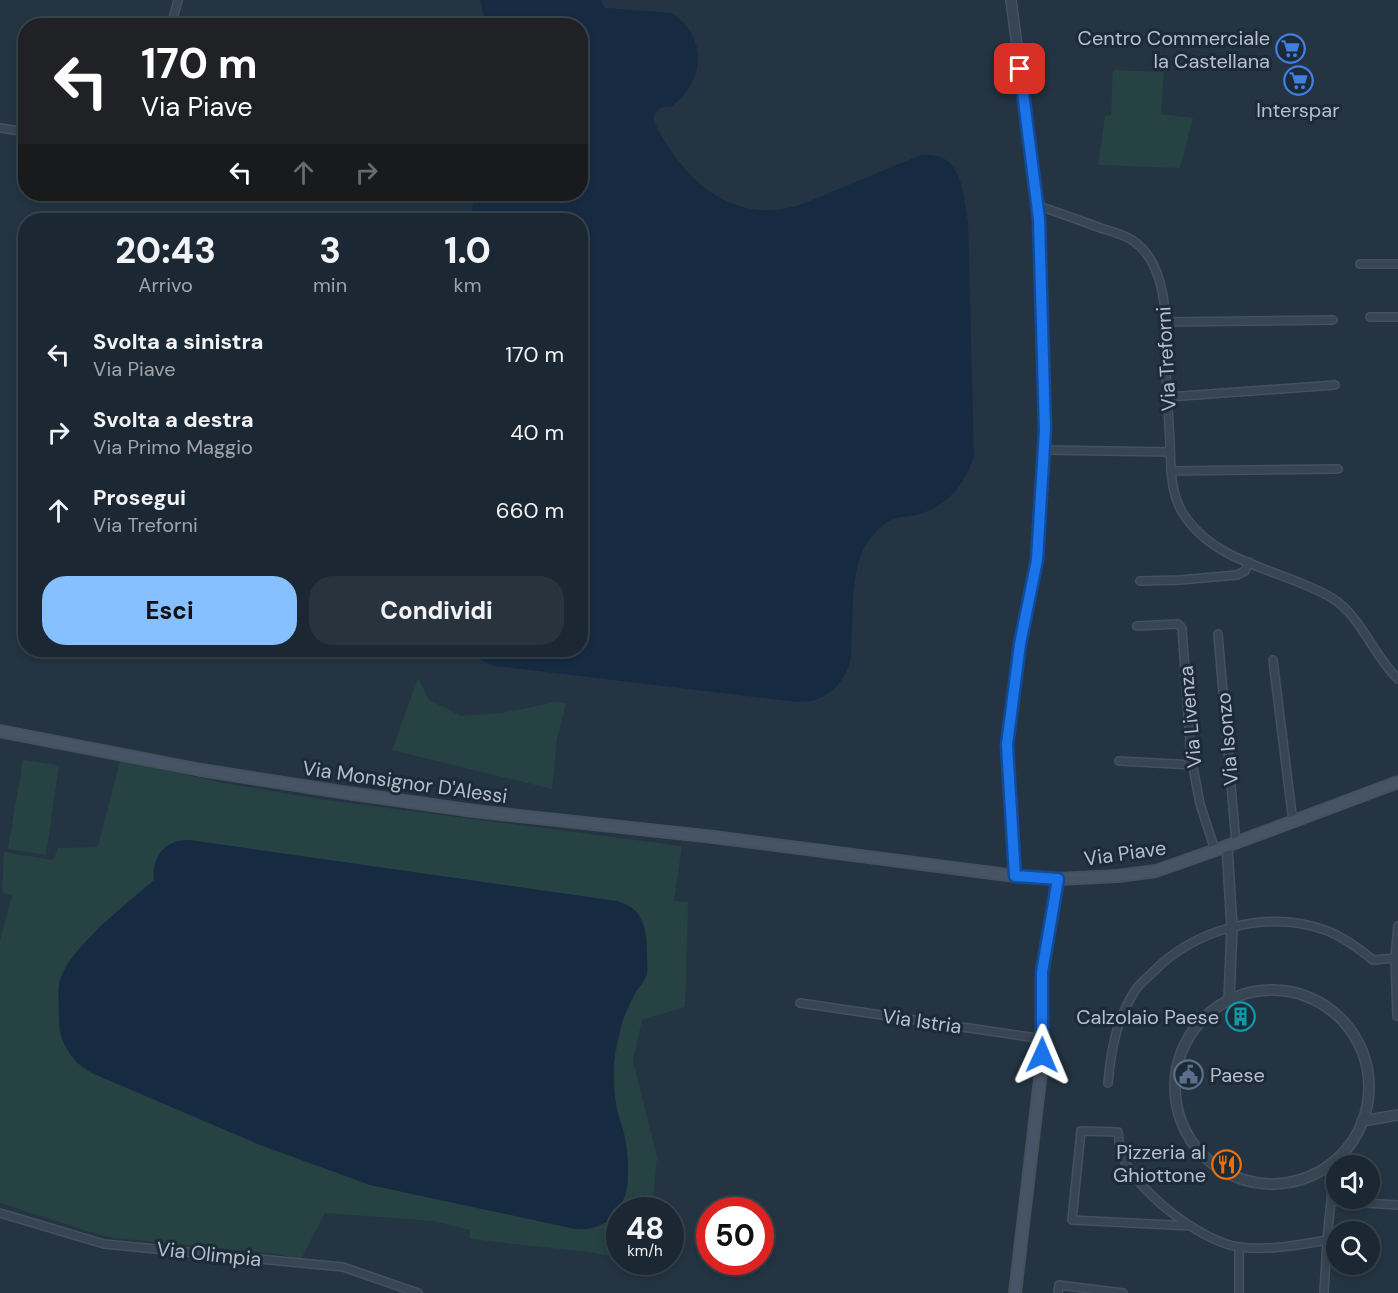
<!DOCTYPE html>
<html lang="it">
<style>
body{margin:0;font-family:"DM Sans",sans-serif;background:#28333e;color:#f1f3f6;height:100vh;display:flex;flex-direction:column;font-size:22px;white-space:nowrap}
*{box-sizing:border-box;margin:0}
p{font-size:20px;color:#a0a5ac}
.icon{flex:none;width:33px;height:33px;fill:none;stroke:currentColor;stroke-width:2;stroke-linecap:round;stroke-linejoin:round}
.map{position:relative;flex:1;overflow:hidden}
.details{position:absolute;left:18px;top:213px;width:570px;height:444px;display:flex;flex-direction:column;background:#1b2732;border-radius:24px;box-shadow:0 3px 9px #0003,0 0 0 2px #39444d}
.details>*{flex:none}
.banner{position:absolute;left:18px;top:18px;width:570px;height:183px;border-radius:24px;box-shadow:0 3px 9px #0003,0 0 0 2px #39444d;background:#202124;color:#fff;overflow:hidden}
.controls{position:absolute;left:1326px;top:1155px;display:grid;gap:12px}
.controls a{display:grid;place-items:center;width:54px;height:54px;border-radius:50%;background:#1b2732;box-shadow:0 3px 9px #0003,0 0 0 2px #39444d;font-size:30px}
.speed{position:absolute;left:606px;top:1197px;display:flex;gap:12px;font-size:30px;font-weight:700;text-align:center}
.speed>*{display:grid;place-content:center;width:78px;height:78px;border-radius:50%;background:#1b2732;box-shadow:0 3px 9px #0003,0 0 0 2px #39444d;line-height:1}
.speed small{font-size:15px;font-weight:400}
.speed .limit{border:9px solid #d22;background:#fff;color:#111}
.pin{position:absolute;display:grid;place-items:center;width:51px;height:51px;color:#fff;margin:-26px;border-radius:12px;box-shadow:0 3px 9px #0006}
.me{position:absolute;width:66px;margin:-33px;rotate:1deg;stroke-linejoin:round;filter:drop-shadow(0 0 4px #0008)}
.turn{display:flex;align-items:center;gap:21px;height:126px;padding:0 24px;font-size:27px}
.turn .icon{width:78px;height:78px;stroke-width:2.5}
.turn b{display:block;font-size:42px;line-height:51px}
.lanes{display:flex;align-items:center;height:57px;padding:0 24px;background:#0003;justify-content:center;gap:30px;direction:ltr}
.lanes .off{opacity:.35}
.eta{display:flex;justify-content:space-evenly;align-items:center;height:102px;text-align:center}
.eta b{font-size:36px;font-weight:800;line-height:42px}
.button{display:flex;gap:12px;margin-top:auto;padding:12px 24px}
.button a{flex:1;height:69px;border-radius:24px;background:#87c0ff;color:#111;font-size:24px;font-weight:800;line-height:69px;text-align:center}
.button a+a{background:#28333e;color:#f1f3f6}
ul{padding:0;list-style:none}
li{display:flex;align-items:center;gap:18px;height:78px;padding:0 24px}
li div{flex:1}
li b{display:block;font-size:22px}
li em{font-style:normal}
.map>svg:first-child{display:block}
.green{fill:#264243;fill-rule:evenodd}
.water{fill:#162b42}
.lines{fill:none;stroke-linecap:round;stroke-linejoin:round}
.minor-casing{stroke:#45515e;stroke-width:10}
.tertiary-casing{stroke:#45515e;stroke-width:12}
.secondary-casing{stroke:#45515e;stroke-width:14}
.minor{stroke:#384552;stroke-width:7}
.tertiary{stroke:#384552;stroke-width:9}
.secondary{stroke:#465465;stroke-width:10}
.route-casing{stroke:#114b97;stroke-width:15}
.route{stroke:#1a73e8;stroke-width:10}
.labels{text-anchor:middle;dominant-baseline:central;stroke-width:6;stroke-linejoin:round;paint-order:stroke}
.poi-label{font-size:20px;fill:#b5c0cc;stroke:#1d2a37;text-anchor:end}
.street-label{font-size:20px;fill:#b5c0cc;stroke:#1d2a37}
</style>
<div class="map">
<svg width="1398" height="1293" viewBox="0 0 1398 1293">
<rect width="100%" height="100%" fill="#243442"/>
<g class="green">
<polygon points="1113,70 1164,72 1161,114 1193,118 1180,168 1098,165 1105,116 1111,115"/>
<polygon points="418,678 429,700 461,716 502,713 556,702 566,703 557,739 552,789 392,750"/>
<polygon points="23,760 59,765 46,855 8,849"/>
<path d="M120 760 224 783 325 800 682 846 674 901 688 902 685 1007 642 1020 633 1061 657 1157 652 1210H620L619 1258 589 1252 470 1239V1230L433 1221 325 1213 301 1259 275 1254 113 1238 90 1232 0 1203V941L12 895 2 893 4 852 53 860 58 848 98 847ZM183 840 630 906 639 914 647 974 636 992 623 1020 614 1061 615 1103 625 1138 628 1183 626 1194 617 1212 605 1223 587 1229 567 1227 94 1074C76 1064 65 1050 59 1030L98 928 154 880C152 859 163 843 183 840Z"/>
</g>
<g class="water">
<path d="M480 0H601L605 8 672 13C709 39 705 81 671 107 660 105 653 111 654 122 684 181 734 229 805 203L921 155C963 151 962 191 968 220L974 456C966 483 947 506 920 514 911 517 901 516 893 519 882 523 870 538 864 548 850 575 853 626 851 657 846 684 825 703 797 702L495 666 482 661 472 650H580V220H470L475 194H580V26L486 25Z"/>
<path d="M190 840 617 901C644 909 647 930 647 955 647 961 648 968 647 973 646 980 639 987 635 993 623 1014 616 1038 614 1062 613 1076 613 1090 616 1103 617 1115 623 1126 625 1138 633 1178 629 1232 575 1229L370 1185 260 1145 94 1074C72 1063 59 1043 59 1018 59 1008 57 986 61 977 74 944 127 904 154 880 151 856 166 839 190 840Z"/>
</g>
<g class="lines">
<defs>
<g id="minor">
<polyline points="171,26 178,0"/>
<polyline points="0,128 26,132"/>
<path d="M1038 206C1058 212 1078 220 1098 227 1109 231 1122 234 1132 240 1171 265 1166 331 1166 371 1167 395 1169 420 1170 444 1171 469 1170 496 1186 518 1219 565 1285 570 1332 598 1361 616 1373 655 1398 679"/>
<polyline points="1360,264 1398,264"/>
<polyline points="1370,317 1398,317"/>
<polyline points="1167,322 1333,320"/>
<polyline points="1168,397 1335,385"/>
<polyline points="1044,450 1170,452"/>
<polyline points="1171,471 1338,469"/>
<polyline points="1140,581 1180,580 1237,575 1245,571 1249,562"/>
<polyline points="1137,626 1178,624 1182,628 1191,757 1200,804 1215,850"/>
<polyline points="1218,634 1236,843"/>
<polyline points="1273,660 1293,822"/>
<polyline points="1119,761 1193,765"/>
<polyline points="1395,958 1398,926"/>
<polyline points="800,1003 1043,1039"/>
<path d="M1108 1083C1111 1050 1116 1021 1134 992 1139 984 1147 978 1153 972 1195 929 1265 910 1322 929 1341 935 1358 948 1373 960L1395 958 1397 1016"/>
<polyline points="1332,1201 1398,1205"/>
<polyline points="0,1213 104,1244 343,1267 418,1293"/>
<path d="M1191 1226 1072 1220 1081 1131 1118 1132C1119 1138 1119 1144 1120 1150 1131 1188 1201 1242 1239 1247 1266 1251 1300 1245 1327 1240"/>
<polyline points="1058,1293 1059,1285 1123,1293"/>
<polyline points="1239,1293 1239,1247"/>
<polyline points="1324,1293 1327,1240 1335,1160"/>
</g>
<g id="tertiary">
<polyline points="1011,0 1038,206 1045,430 1037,560 1020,643 1007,745 1015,876"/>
<polyline points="1227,846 1232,928 1229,1000"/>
<circle cx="1272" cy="1087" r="97"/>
<polyline points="1362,1121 1398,1115"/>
</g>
<g id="secondary">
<polyline points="0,731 201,770 341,792 474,811 714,837 1015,876 1058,879 1118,876 1156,871 1227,846 1398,782"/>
<polyline points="1015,1293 1041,1071 1042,972 1058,879"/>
</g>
</defs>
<use href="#minor" class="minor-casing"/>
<use href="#tertiary" class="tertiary-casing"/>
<use href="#secondary" class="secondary-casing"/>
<use href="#minor" class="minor"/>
<use href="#tertiary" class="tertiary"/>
<use href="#secondary" class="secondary"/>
</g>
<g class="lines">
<defs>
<polyline id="route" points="1020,69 1039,219 1045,430 1037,560 1020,644 1007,745 1015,876 1058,879 1042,972 1042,1055"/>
</defs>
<use href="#route" class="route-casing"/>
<use href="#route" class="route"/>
</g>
<defs>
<symbol id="supermarket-ring" viewBox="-11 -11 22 22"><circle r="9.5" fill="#1d2a37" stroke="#3f7fe0" stroke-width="1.5"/><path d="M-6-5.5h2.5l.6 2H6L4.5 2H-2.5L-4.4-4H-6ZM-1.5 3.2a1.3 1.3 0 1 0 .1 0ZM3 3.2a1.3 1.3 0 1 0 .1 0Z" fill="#3f7fe0"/></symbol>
<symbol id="building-ring" viewBox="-11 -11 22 22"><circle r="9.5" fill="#1d2a37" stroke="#0f9aa8" stroke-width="1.5"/><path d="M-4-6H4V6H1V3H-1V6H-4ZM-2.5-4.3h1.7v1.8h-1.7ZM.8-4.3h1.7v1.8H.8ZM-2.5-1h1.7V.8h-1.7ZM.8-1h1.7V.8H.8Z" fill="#0f9aa8"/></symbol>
<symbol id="civic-ring" viewBox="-11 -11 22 22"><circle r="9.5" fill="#1d2a37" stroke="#5c6f8a" stroke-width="1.5"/><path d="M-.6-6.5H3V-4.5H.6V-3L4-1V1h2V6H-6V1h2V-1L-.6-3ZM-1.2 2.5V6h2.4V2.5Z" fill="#5c6f8a"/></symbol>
<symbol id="restaurant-ring" viewBox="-11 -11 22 22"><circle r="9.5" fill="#1d2a37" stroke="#e8710a" stroke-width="1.5"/><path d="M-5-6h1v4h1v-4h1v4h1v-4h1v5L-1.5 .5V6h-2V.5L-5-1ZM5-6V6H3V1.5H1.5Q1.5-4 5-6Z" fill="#e8710a"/></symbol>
</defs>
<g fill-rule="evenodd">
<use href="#supermarket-ring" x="1274" y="32" width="33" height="33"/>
<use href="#supermarket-ring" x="1282" y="64" width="33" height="33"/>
<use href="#building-ring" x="1224" y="1000" width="33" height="33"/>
<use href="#civic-ring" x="1172" y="1058" width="33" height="33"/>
<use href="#restaurant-ring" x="1210" y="1148" width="33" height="33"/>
</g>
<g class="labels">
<g class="poi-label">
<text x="1270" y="38">Centro Commerciale<tspan x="1270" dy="23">la Castellana</tspan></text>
<text x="1298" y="110" text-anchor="middle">Interspar</text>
<text x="1219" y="1017">Calzolaio Paese</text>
<text x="1210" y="1075" text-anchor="start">Paese</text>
<text x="1206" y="1152">Pizzeria al<tspan x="1206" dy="23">Ghiottone</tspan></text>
</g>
<g class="street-label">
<text transform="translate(1166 359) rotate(-93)">Via Treforni</text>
<text transform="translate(1190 717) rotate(-95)">Via Livenza</text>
<text transform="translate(1227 739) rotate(-95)">Via Isonzo</text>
<text transform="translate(405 782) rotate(8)">Via Monsignor D'Alessi</text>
<text transform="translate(1125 853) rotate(-8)">Via Piave</text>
<text transform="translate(922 1021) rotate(8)">Via Istria</text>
<text transform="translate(209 1254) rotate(6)">Via Olimpia</text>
</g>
</g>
</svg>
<div class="controls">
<a><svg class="icon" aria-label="sound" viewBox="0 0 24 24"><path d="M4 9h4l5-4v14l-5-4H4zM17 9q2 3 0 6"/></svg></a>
<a><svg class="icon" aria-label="search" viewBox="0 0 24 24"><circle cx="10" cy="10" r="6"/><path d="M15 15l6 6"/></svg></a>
</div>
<div class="speed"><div>48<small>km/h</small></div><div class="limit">50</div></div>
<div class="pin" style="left:1020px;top:69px;background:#d93025"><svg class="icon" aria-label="arrive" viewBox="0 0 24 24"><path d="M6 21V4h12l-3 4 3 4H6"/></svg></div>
<svg class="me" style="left:1042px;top:1055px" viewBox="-20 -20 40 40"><path d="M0-17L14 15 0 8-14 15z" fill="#1a73e8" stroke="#fff" stroke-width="4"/></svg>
<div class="banner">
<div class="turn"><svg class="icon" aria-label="left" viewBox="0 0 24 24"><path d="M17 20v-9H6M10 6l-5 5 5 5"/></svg><div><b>170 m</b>Via Piave</div></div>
<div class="lanes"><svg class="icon" aria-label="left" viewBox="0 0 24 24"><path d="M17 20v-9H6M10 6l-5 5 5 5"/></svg><svg class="icon off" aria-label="ahead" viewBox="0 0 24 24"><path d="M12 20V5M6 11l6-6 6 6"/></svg><svg class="icon off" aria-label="right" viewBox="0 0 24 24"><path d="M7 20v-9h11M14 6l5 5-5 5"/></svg></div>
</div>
<section class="details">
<div class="eta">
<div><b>20:43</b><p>Arrivo</p></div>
<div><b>3</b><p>min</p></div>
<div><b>1.0</b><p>km</p></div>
</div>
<ul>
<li><svg class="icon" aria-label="left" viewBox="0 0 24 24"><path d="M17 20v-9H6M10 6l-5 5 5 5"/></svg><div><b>Svolta a sinistra</b><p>Via Piave</p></div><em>170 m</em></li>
<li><svg class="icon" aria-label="right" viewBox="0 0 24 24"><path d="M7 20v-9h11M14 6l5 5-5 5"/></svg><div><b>Svolta a destra</b><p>Via Primo Maggio</p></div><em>40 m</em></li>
<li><svg class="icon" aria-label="ahead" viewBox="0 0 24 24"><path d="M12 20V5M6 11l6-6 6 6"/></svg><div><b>Prosegui</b><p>Via Treforni</p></div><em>660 m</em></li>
</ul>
<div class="button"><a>Esci</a><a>Condividi</a></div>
</section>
</div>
